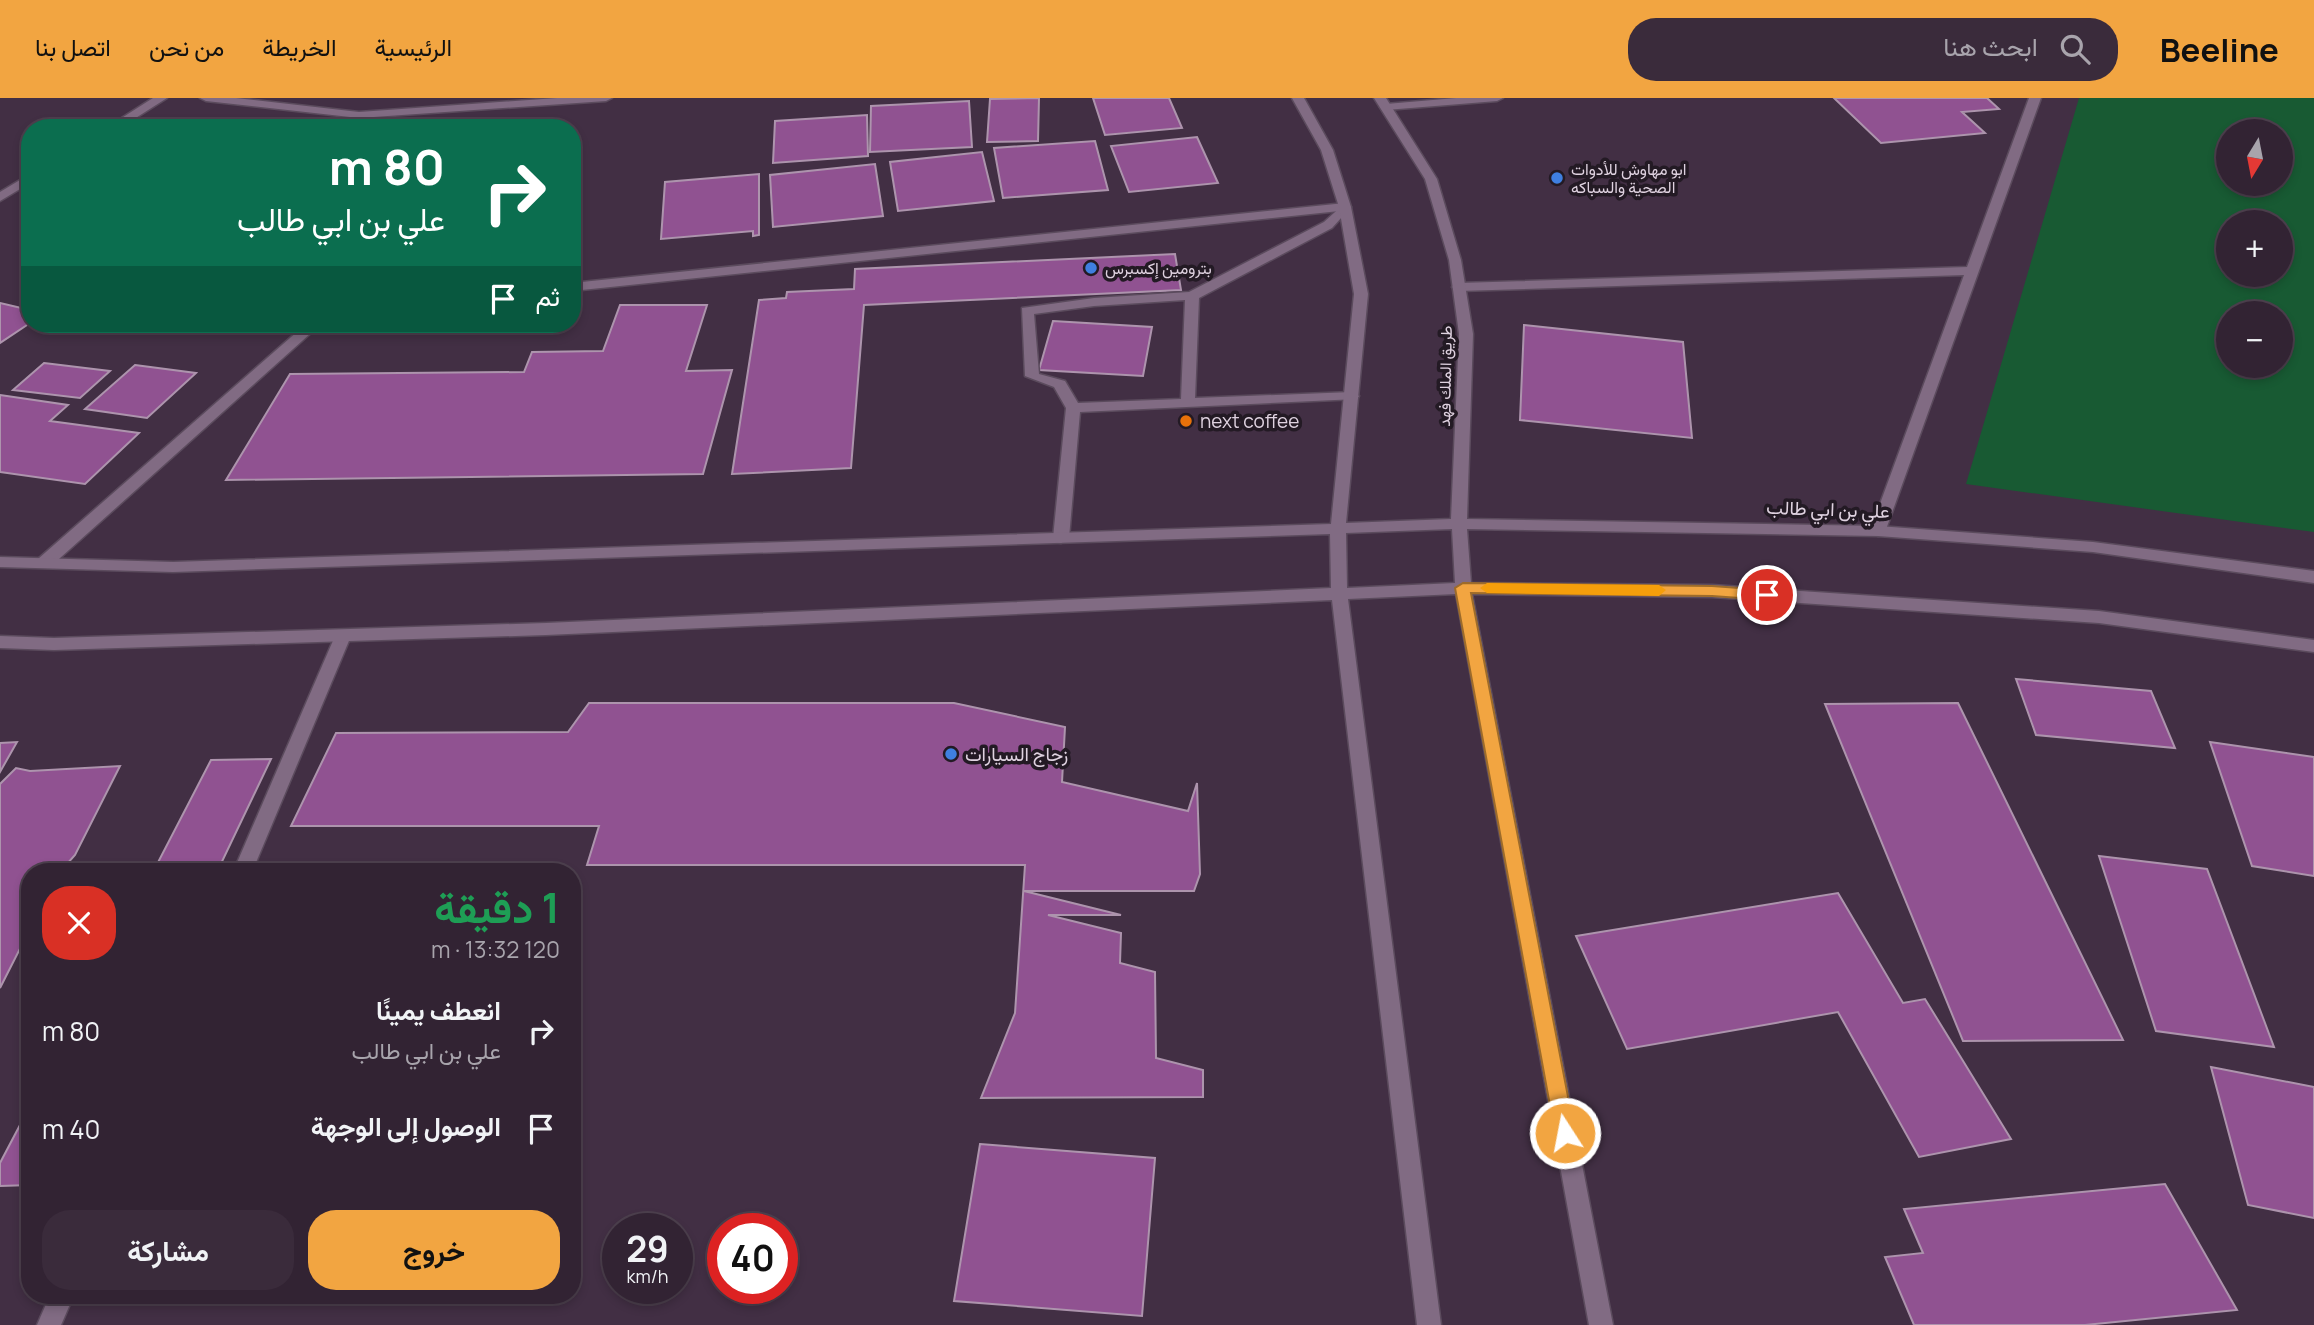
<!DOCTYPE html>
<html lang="ar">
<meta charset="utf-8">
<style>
body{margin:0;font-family:Manrope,Vazirmatn,sans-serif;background:#3a2b3b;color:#f1f3f6;direction:rtl;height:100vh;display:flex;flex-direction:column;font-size:26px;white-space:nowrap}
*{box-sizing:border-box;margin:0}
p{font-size:23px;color:#a8a4ac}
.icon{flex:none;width:38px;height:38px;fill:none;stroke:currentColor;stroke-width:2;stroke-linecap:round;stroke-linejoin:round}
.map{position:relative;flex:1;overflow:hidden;direction:ltr}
.drawer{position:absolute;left:21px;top:765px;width:560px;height:441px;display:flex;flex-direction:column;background:#322333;border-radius:28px;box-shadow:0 4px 10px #0003,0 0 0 2px #4d404e;direction:rtl}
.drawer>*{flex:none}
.guide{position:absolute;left:21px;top:21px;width:560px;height:214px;border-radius:28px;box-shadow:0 4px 10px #0003,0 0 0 2px #4d404e;direction:rtl;background:#0b6e4f;color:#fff;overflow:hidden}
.needle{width:46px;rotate:190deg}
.fabs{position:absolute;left:2216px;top:21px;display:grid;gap:14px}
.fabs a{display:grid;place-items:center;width:77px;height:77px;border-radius:50%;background:#322333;box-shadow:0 4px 10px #0003,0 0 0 2px #4d404e;font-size:35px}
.speed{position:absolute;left:602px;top:1115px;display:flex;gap:14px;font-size:35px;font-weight:700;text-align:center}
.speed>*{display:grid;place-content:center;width:91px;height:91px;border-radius:50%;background:#322333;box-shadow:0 4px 10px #0003,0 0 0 2px #4d404e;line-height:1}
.speed small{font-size:18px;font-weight:400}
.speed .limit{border:10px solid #d22;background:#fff;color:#111}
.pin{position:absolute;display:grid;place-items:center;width:60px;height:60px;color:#fff;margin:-30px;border:4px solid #fff;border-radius:50%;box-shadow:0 2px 7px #0007}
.me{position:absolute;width:77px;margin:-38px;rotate:349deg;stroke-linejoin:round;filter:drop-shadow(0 0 5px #0008)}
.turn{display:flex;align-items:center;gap:24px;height:147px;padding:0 21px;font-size:32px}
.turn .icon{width:91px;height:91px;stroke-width:2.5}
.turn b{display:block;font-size:49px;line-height:60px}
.then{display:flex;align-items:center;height:66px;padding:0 21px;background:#0003;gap:14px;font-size:26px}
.round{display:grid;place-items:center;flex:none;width:74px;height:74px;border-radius:28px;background:#3a2b3b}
.overview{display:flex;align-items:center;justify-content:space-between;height:119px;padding:0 21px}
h1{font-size:42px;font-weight:700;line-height:52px;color:#1e9e55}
.button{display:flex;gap:14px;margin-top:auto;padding:14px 21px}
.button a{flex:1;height:80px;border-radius:28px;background:#f2a541;color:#111;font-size:28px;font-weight:700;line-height:80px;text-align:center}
.button a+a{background:#3a2b3b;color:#f1f3f6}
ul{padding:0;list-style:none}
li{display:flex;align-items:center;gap:21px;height:98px;padding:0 21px}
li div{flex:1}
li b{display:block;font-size:26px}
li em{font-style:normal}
header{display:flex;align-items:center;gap:42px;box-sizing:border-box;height:98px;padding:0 35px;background:#f2a541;color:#111}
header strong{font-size:33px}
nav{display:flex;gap:38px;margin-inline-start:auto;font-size:24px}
.search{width:490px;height:63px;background:#3a2b3b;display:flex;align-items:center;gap:18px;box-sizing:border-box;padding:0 24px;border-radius:28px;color:#a8a4ac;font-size:26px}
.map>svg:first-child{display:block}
.green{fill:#185a33;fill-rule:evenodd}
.building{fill:#905291;stroke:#ad94ad;stroke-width:2}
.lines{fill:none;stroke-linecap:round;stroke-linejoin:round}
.lane-casing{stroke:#5b4b5d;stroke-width:3}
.street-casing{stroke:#5b4b5d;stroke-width:3}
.secondary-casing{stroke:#5b4b5d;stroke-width:3}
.lane{fill:#816b83;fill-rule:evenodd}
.street{fill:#816b83;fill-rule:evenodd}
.secondary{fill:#816b83;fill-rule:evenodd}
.route{fill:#f2a541;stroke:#9d6b2a;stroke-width:2}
.slow{fill:#f59e0b}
.shop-dot{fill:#3f7fe0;stroke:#231a24;stroke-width:2.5}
.food-dot{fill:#e8710a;stroke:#231a24;stroke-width:2.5}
.labels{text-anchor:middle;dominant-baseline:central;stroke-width:7;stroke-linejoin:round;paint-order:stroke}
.far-poi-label{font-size:16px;fill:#dfd2e0;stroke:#231a24;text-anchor:start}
.far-street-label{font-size:16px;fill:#dfd2e0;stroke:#231a24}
.poi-label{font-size:19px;fill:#dfd2e0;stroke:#231a24;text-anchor:start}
.street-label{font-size:19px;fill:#dfd2e0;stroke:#231a24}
</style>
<header>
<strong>Beeline</strong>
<div class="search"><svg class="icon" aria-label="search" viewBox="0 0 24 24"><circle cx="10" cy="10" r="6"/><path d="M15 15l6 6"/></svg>ابحث هنا</div>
<nav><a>الرئيسية</a><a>الخريطة</a><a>من نحن</a><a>اتصل بنا</a></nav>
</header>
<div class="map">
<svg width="2314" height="1227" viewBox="0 0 2314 1227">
<rect width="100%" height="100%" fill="#422f44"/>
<path class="green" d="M2079 0H2314V434L1966 386ZM2228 33H2280V86H2228ZM2228 124H2280V177H2228ZM2228 215H2280V268H2228Z"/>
<g class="building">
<polygon points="1039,0 1038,43 987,44 990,1"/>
<polygon points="1093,0 1169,0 1182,30 1105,37"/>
<polygon points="1834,0 1987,0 1999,11 1962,14 1985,35 1881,45"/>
<polygon points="969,3 972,49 870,54 871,8"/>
<polygon points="867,17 868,58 773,65 775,23"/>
<polygon points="1197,39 1218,85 1129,94 1111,48"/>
<polygon points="1095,43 1108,92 1003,100 994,50"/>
<polygon points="982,54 994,103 898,113 890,64"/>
<polygon points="875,66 883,118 773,129 770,77"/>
<polygon points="759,76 759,137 753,138 753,133 661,141 665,84"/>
<polygon points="1175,156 1181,192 864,207 851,370 732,376 759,202 786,200 787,194 854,191 855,171"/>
<polygon points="0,205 30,212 30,225 0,245"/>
<polygon points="620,207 707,207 686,273 732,272 703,376 226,382 290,276 524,274 532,254 603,253"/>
<polygon points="1053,223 1152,229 1143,278 1039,272"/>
<polygon points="1524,227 1683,244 1692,340 1520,322"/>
<polygon points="44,265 110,273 80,300 13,292"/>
<polygon points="135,267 196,275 147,320 85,311"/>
<polygon points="0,297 68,307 50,323 139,335 85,386 0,374"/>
<polygon points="2016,581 2151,593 2175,650 2036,637"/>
<polygon points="589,605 954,605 1065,629 1062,684 1188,713 1197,685 1200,776 1194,793 1024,793 1121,817 1048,817 1121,835 1120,865 1155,874 1156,960 1203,972 1203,999 981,1000 1015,915 1025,767 587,767 599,728 291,728 336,635 568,634"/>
<polygon points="1958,605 2123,942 1963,943 1825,606"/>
<polygon points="17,644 0,674 0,645"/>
<polygon points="2210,644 2314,659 2314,778 2252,768"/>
<polygon points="271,661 217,774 153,774 211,662"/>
<polygon points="120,668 75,757 60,774 30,774 30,831 0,890 0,686 16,670 30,673"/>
<polygon points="2099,758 2207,771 2274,949 2156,933"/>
<polygon points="1838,795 1903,905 1925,901 2011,1041 1919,1059 1838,914 1627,951 1576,838"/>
<polygon points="2211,969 2314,989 2314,1120 2248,1107"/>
<polygon points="30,1008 30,1087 0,1088 0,1065"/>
<polygon points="980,1046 1155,1060 1142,1218 954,1203"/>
<polygon points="2165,1086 2237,1212 2085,1227 1914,1227 1885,1159 1923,1155 1904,1111"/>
</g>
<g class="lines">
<defs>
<path id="lane" d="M1345 105 1351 109 1332 130 1199 200 1195 300 1352 294 1359 298 1357 301 1080 314 1069 440 1061 445 1055 444 1053 440 1066 310 1054 289 1025 278 1022 210 1094 200 1189 194 1324 124ZM1185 202 1181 301 1078 305 1065 283 1039 276 1034 216 1094 208Z"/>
<g id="street">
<polygon points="153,0 167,0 120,30 106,30"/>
<polygon points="200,0 236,0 359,14 557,0 612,0 606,3 359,20 206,3"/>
<polygon points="1456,0 1503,0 1497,3 1386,12 1380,9 1386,6"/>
<polygon points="2029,0 2041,0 1884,437 1878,438 1870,433 1964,177 1459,193 1452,189 1459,185 1967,169"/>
<polygon points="30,76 30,85 0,103 0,94"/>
<polygon points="1345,105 1349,106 1349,112 572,193 572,185"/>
<polygon points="306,226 321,226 50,469 38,469 36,465 38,461"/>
<polygon points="343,532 351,538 252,774 233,774 335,538"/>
<polygon points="50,1197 74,1197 61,1227 37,1227"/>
</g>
<path id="secondary" d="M1292 0H1304L1333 52 1351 109 1368 196 1346 425 1451 421 1459 236 1449 162 1425 81 1374 0H1386L1437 81 1461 162 1473 236 1467 421 1878 428 2093 444 2314 473V485L2093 454 1878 438 1467 431 1471 485 1712 487 2099 513 2314 542V554L2099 525 1712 499 1472 496 1613 1227H1589L1456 496 1348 501 1441 1227H1417L1332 502 546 537 54 552 0 550V538L54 540 546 525 1331 490 1330 436 173 474 0 469V459L173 464 1331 426 1354 196 1339 109 1321 52ZM1452 431 1455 485 1347 490 1346 435Z"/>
</defs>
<use href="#lane" class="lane-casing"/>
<use href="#street" class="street-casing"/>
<use href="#secondary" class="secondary-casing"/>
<use href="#lane" class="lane"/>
<use href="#street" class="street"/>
<use href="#secondary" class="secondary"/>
</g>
<polygon class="route" points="1463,485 1712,488 1767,492 1775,497 1767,502 1712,498 1471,495 1575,1035 1572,1042 1565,1045 1558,1042 1555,1035 1455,490"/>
<polygon class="slow" points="1487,485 1659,487 1666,492 1659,498 1487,495 1480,490"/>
<g class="shop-dot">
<circle cx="1557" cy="80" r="7"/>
<circle cx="1091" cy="170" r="7"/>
<circle cx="951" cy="656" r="7"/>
</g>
<circle class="food-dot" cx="1186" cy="323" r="7"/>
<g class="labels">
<g class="far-poi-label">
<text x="1571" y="71">ابو مهاوش للأدوات<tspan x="1571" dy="18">الصحية والسباكه</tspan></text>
<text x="1105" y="170">بترومين إكسبرس</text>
</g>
<g class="far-street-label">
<text transform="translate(1445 278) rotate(-89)">طريق الملك فهد</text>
</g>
<g class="poi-label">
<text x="1200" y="323">next coffee</text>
<text x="965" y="656">زجاج السيارات</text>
</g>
<g class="street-label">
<text transform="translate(1828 411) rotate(2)">علي بن ابي طالب</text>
</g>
</g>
</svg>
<div class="fabs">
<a><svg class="needle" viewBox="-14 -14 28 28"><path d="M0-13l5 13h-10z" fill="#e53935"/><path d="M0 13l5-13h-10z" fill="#a8a4ac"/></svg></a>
<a>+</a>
<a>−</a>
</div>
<div class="speed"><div>29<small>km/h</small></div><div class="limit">40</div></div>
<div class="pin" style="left:1767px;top:497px;background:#d93025"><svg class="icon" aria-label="arrive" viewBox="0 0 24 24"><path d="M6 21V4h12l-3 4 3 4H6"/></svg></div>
<svg class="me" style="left:1565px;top:1035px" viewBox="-20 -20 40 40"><circle r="17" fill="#f2a541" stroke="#fff" stroke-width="3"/><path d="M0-11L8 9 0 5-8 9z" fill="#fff"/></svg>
<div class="guide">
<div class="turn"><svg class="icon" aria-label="right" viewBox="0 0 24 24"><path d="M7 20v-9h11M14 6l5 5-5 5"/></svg><div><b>80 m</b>علي بن ابي طالب</div></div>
<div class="then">ثم<svg class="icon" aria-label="arrive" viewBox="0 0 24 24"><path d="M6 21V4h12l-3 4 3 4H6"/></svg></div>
</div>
<section class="drawer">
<div class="overview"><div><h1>1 دقيقة</h1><p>120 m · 13:32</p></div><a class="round" style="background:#d93025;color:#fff"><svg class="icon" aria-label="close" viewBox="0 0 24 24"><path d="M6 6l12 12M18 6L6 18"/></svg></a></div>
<ul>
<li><svg class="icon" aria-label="right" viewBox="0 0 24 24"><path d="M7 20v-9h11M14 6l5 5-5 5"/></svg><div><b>انعطف يمينًا</b><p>علي بن ابي طالب</p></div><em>80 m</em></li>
<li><svg class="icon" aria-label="arrive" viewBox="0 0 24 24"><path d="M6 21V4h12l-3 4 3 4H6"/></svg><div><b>الوصول إلى الوجهة</b></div><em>40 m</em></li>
</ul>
<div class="button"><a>خروج</a><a>مشاركة</a></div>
</section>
</div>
